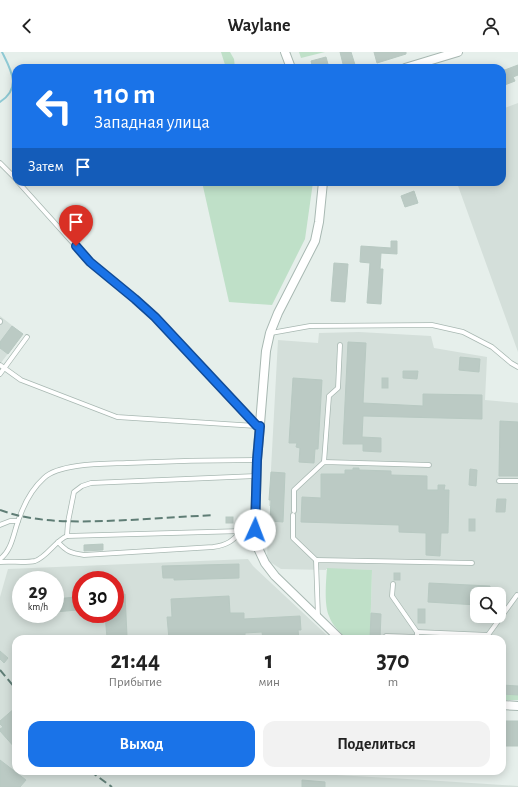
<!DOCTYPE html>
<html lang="ru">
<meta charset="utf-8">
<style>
body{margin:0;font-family:"Alegreya Sans",sans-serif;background:#f2f2f2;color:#222;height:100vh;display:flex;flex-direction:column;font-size:15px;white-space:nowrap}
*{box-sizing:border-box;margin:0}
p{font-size:13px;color:#767676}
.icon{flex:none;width:22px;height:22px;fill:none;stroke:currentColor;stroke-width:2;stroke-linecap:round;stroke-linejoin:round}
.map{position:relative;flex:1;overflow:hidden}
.side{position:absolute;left:12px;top:583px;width:494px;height:140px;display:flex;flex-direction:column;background:#fff;border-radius:12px;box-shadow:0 2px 10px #0003}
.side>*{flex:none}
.banner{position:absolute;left:12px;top:12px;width:494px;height:122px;border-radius:12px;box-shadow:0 2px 10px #0003;background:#1a73e8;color:#fff;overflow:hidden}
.fabs{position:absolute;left:470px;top:535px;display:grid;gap:8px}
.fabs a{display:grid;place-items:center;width:36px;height:36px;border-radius:8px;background:#fff;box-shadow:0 2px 10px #0003;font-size:20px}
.speed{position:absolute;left:12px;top:519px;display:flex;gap:8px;font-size:20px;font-weight:700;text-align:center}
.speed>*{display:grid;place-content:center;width:52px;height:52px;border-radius:50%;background:#fff;box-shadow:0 2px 10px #0003;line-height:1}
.speed small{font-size:10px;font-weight:400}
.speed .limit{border:6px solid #d22;background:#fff;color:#111}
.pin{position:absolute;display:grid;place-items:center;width:34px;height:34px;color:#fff;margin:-41px -17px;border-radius:50% 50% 50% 0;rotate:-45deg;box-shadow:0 0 4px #0007}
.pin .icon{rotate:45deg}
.me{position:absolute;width:44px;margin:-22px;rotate:2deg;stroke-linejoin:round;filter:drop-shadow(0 0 3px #0008)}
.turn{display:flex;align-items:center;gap:14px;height:84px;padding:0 16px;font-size:18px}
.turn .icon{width:52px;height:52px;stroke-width:2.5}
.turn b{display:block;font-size:28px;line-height:34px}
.then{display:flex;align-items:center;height:38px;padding:0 16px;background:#0003;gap:8px;font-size:15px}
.eta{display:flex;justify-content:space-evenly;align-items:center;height:68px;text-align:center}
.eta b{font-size:24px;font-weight:600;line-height:28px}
.primary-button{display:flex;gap:8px;margin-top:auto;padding:8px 16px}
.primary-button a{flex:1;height:46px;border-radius:12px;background:#1a73e8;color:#fff;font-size:16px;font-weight:600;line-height:46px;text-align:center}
.primary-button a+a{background:#f2f2f2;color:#222}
header{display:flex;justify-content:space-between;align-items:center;height:52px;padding:0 16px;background:#fff;font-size:18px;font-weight:600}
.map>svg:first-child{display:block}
.built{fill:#d4dfda;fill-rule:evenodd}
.green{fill:#bfe0c8}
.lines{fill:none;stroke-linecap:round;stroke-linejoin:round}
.stream{stroke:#8ec9d4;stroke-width:2}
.building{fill:#bbcac4;stroke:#b8c9c2}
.lane-casing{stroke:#a8b8b2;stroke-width:5.5}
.street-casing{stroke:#a8b8b2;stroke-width:10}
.lane{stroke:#fff;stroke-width:4}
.street{stroke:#fff;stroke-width:8}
.rail{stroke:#5f7d75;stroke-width:2;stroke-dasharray:8 4;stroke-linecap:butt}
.route-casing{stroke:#114b97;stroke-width:10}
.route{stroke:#1a73e8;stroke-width:7}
</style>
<header><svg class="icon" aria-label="back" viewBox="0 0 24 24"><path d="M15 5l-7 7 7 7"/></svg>Waylane<svg class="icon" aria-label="person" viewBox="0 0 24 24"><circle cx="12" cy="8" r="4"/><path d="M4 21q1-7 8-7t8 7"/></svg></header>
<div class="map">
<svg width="518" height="735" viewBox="0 0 518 735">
<rect width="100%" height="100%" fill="#e6efeb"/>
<g class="built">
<polygon points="518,51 518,300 457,131 502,130 502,57"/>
<polygon points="0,264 23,282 0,312"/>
<path d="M359 280 431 284 434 296 487 305 485 348 518 351V634L502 642V587H370L372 518 326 517V518L281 517 267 508 268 475 270 469V454H269L278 288 318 291 319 281ZM477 542H499V564H477Z"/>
<path d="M248 507 253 514 331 587H16V719H265L425 728 518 734V735H0V545L8 517ZM21 528H55V562H21ZM81 528H115V562H81Z"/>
</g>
<g class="green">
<polygon points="221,0 230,0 234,7 235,16 226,16"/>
<polygon points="299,0 325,0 301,6"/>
<polygon points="202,130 313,130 305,187 272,253 229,250"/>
<path d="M327 516 372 518 370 587H346C340 580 332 573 329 564 324 553 326 529 327 516Z"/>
<polygon points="518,634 518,648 505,648 502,646 502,642"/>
</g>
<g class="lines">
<path class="stream" d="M0 50C22 36 11 18 2 0"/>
</g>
<g class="building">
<polygon points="340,0 351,0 356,16 344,16"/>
<polygon points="374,0 406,0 406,2 377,11"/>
<polygon points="326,5 329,16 313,16 311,9"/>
<polygon points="518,13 518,23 513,25 515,29 502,34 502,19"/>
<polygon points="414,139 418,151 405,155 401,144"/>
<polygon points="391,189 397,189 397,202 381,201 380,217 383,217 381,252 367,251 370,211 360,210 361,194 391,196"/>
<polygon points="334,211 348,212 345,250 331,249"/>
<polygon points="12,274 23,282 8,302 0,296 0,290"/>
<polygon points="348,290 366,291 363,351 423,354 423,342 482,343 482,367 363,364 362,385 381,386 381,400 363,399 363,392 343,392"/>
<polygon points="460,305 480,307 479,320 459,318"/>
<polygon points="403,319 418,319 417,327 403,326"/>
<polygon points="293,326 322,328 318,397 315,397 314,411 299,410 300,396 296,395 297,391 289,391"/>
<rect x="382" y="326" width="6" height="10"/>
<polygon points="500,369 518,370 518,424 499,424"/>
<polygon points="353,416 359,416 359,418 391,419 391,423 427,424 427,438 438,438 438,433 445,433 444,438 449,438 448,481 441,481 440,504 426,503 426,481 399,480 399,473 301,470 302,445 321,446 321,422 345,422 345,418 353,418"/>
<polygon points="470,417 477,418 476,434 469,433"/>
<polygon points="271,420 285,421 283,470 270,469 271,448 269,448"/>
<polygon points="497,447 506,447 505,460 496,460"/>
<rect x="226" y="465" width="7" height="6"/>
<rect x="469" y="467" width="6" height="12"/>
<polygon points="103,492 103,498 84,499 84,493"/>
<polygon points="239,512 239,526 174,528 174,526 163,526 162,514"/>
<rect x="394" y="521" width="6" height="7"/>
<polygon points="429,531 490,534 490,542 477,542 477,553 428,550"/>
<polygon points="125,542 127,584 107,586 105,562 115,562 115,543"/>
<polygon points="229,544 230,561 244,561 244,567 300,564 301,578 298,578 299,587 263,587 262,580 245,581 245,583 169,587 167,565 172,565 171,547"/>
<polygon points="76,545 77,558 55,560 55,547"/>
<rect x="418" y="557" width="7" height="14"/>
<polygon points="371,561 381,562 380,587 370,587"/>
<polygon points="0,599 8,606 4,611 0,607"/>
<polygon points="502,633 518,634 518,643 502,642"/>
<polygon points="16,655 16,697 0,679 0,677 3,675 0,672 0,669"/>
<polygon points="505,669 518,669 518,694 502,694 502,684 505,684"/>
<polygon points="0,708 26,728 20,735 0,735"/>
<polygon points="302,728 325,730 325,735 302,735"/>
</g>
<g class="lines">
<defs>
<g id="lane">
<polyline points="0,111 16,127"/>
<polyline points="18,130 90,210 135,247 155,265 257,374 260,374"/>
<polyline points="0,270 0,269"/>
<polyline points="271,281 310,274 432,273 463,280 492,295 511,311 518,315"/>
<polyline points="0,313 21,328 117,365 257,374"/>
<polyline points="0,322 27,285"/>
<polyline points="324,410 329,344 338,336 340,293"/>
<polyline points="499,429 518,429"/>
<polyline points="294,459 294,438 324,410 429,413"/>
<polyline points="293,463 293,486 316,508"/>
<polyline points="0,473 10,469 18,469"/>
<polyline points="67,484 68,470 74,440 82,434 91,431 256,424"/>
<path d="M58 490C67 500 71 501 84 503L213 495C228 493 232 489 242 479H255"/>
<path d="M0 507C13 498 14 477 20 464 25 450 34 435 44 426 60 411 106 412 127 411 170 409 213 408 257 408"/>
<path d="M0 510C10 509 26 511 35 509 47 505 55 489 67 484L242 479"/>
<polyline points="393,532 392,544 417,580"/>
<polyline points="318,565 316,508 472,511"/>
<polyline points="488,583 517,543"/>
<polyline points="386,584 417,585"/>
<polyline points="417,587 417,580 488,583 487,587"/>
</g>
<g id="street">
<polyline points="285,0 291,16"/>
<polyline points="405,16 458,0"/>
<polyline points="323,130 319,170 315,189 278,261 270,281 266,299 257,408 255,479 258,496 265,511 275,524 340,587"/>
<polyline points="502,653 518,654"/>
</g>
</defs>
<use href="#lane" class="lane-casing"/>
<use href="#street" class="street-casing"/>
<use href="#lane" class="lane"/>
<use href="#street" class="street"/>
<g class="rail">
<path d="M0 458C33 470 68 470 103 469 140 468 177 465 214 463"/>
<polyline points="0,618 16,637"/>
<polyline points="90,719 112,735"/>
</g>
</g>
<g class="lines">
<defs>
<polyline id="route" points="76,194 90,210 135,247 155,265 257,374 260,374 257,408 255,478"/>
</defs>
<use href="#route" class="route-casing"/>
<use href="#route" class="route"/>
</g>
</svg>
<div class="fabs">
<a><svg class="icon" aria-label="search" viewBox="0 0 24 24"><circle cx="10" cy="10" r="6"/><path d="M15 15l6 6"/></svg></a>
</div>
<div class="speed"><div>29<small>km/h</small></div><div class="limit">30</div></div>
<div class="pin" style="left:76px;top:194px;background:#d93025"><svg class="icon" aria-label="arrive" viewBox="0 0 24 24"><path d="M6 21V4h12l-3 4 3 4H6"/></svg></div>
<svg class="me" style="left:255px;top:478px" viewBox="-20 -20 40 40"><circle r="19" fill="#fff"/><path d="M0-13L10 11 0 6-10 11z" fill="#1a73e8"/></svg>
<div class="banner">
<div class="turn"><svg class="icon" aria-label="left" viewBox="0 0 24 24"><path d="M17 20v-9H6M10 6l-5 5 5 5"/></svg><div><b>110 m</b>Западная улица</div></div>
<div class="then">Затем<svg class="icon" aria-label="arrive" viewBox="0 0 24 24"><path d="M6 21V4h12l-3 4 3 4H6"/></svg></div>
</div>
<section class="side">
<div class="eta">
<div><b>21:44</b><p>Прибытие</p></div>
<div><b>1</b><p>мин</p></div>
<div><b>370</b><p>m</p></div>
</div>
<div class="primary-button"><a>Выход</a><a>Поделиться</a></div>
</section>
</div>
